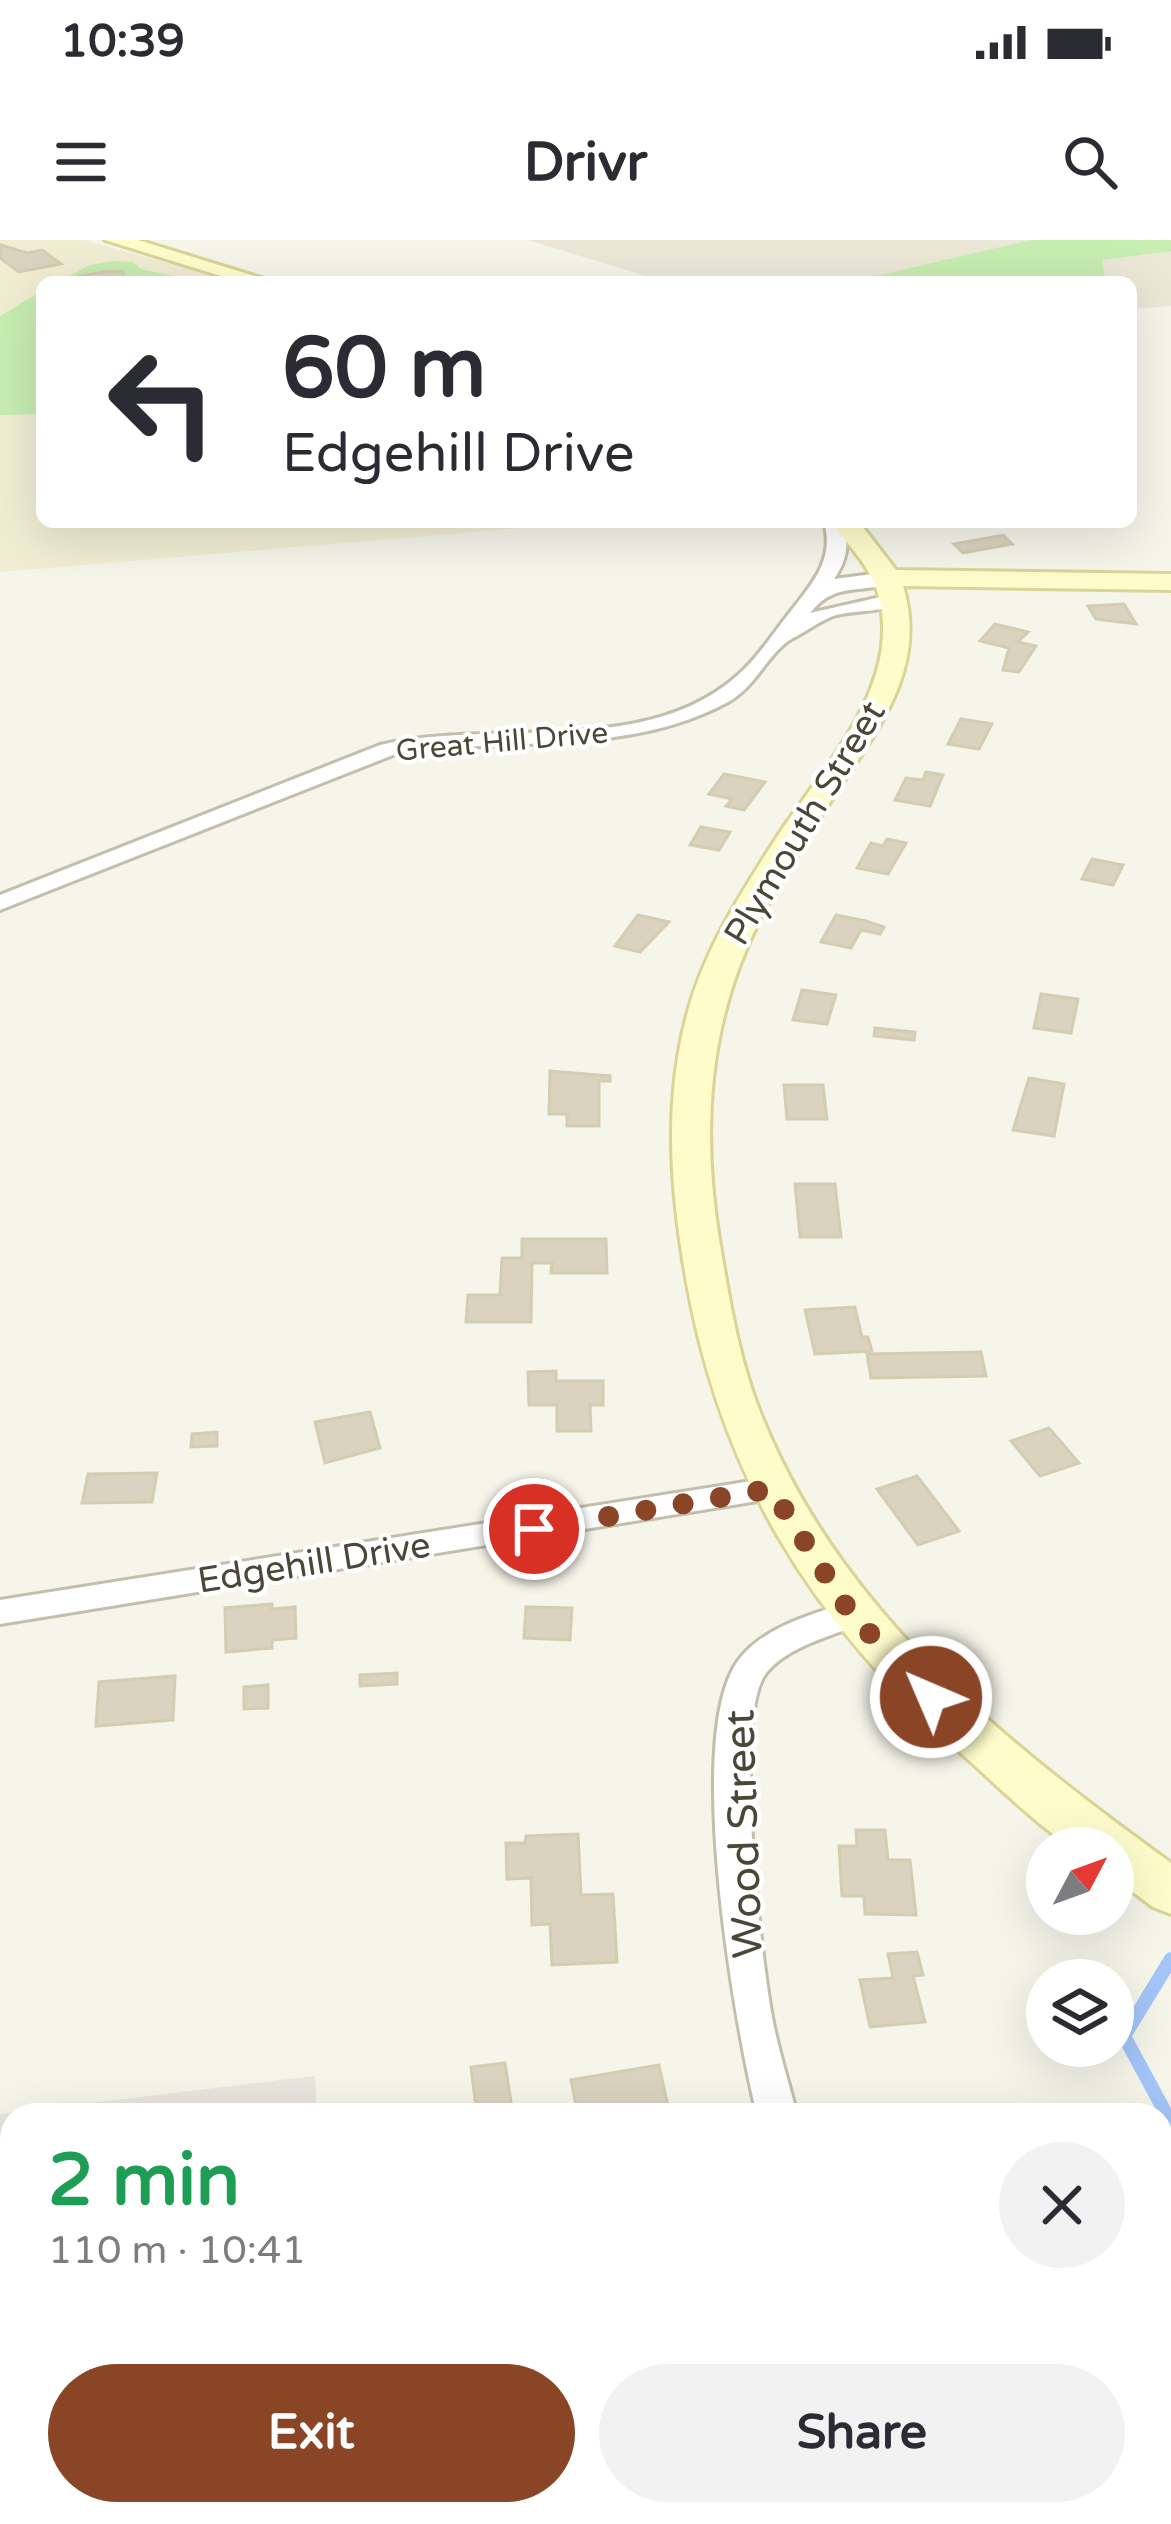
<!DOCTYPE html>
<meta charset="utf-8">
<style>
body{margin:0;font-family:"Varela Round",sans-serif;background:#f2f2f3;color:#2b2b33;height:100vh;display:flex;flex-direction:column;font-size:45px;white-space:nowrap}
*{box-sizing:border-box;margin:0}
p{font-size:39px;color:#7c7c81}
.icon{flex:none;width:66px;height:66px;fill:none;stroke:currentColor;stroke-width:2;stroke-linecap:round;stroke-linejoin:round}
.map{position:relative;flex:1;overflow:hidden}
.side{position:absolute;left:0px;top:1863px;width:1173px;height:423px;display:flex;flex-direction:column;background:#fff;border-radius:36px 36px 0 0;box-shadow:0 12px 48px #0002}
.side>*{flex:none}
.hud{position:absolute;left:36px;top:36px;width:1101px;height:252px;border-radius:18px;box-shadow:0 12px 48px #0002;background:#fff;color:#2b2b33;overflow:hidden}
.needle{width:78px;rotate:49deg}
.controls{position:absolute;left:1026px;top:1587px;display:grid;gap:24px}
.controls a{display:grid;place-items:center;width:108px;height:108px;border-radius:50%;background:#fff;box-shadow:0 12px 48px #0002;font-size:60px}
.pin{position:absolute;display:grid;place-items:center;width:102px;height:102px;color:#fff;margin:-51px;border:6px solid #fff;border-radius:50%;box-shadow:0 3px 12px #0007}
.me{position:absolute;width:132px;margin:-66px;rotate:315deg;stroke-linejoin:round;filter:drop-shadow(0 0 9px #0008)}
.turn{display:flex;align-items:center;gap:42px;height:252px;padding:0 48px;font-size:54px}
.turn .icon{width:156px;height:156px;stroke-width:2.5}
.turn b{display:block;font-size:84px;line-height:102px}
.round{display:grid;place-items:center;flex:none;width:126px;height:126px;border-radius:63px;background:#f2f2f3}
.overview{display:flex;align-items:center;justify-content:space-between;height:204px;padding:0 48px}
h1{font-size:72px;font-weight:700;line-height:90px;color:#1e9e55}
.cta{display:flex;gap:24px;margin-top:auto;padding:24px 48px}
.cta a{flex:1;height:138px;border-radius:72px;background:#8a4527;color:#fff;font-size:48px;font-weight:700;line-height:138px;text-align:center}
.cta a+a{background:#f2f2f3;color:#2b2b33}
.status{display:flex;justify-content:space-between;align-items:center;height:84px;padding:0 60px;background:#fff;direction:ltr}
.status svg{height:33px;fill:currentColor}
header{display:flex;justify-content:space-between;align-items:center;height:156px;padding:0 48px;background:#fff;font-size:54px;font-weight:700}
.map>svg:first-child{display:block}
.residential{fill:#ebe8d8}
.industrial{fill:#e9e6df}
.education{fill:#f0edd3}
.green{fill:#c7edb1}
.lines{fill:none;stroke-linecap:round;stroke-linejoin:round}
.stream{stroke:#a3c5f7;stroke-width:14}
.building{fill:#d9d3bf;stroke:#d5cdb1;stroke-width:3}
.street-casing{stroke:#c3bfac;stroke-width:6}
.secondary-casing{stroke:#dad497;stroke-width:6}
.street{fill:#fff;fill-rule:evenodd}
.secondary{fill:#fffccc;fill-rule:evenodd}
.route{stroke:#8a4527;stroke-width:21;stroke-dasharray:0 37.8}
.labels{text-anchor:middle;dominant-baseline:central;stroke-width:9;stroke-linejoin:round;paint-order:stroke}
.far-street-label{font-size:30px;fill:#4b4737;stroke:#fff}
.street-label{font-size:36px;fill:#4b4737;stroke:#fff}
.near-street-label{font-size:42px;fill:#4b4737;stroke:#fff}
</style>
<div class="status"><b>10:39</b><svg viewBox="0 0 49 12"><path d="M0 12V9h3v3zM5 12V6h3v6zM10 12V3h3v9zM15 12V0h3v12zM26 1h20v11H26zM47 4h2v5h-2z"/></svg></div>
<header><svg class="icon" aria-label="menu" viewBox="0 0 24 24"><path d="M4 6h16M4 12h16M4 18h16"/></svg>Drivr<svg class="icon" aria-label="search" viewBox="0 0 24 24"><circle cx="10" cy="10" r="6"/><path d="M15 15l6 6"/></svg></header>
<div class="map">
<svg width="1171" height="2284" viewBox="0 0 1171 2284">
<rect width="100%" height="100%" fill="#f6f5ea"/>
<polygon class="residential" points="528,0 1171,0 1171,66 1131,69 1131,42 665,42"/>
<polygon class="industrial" points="315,1836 317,1875 12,1875 12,2274 838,2274 841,2284 0,2284 0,1874"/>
<polygon class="education" points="0,0 84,0 236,42 42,42 42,282 594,282 0,332"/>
<g class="green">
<polygon points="1031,0 1171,0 1171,11 1102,20 1105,37 1100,42 850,42"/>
<polygon points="114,21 133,22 141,29 201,42 57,42 90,25"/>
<polygon points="42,51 42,174 0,175 0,76"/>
</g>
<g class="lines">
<polyline class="stream" points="1171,1719 1124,1796 1171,1883"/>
</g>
<g class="building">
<polygon points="1,5 27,13 42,10 61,24 19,32 0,18"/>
<polygon points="110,31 123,32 124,39 80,42 79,36"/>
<polygon points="1003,295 1012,304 963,313 954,304"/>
<polygon points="1124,364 1136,384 1096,379 1088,366"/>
<polygon points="995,384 1028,392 1018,402 1036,406 1019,432 1003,430 1009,408 980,401"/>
<polygon points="961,479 992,484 979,509 948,504"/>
<polygon points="926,532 943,535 930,566 895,560 906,538 923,540"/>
<polygon points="724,534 765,542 744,570 726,566 732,559 709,554"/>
<polygon points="701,587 730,592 719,610 690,605"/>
<polygon points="887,599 906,603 888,634 857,628 871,603 883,606"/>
<polygon points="1092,619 1123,625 1113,645 1082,639"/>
<polygon points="638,675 669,682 640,712 615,706"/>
<polygon points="836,675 866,681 884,687 880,694 861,690 851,708 821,702"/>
<polygon points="802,750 836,755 827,784 793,780"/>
<polygon points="1041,754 1078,759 1071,793 1034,788"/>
<polygon points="875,788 915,792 914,800 874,796"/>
<polygon points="550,831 610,836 610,841 599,841 599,886 567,886 567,874 549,874"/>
<polygon points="1029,838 1064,844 1054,896 1013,890"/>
<polygon points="784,845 823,845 827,879 787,879"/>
<polygon points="795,944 835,944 841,997 800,997"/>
<polygon points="522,999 606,999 607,1033 551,1033 552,1023 532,1023 531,1082 466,1082 468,1055 500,1055 502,1018 522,1018"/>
<polygon points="855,1067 862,1097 868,1097 872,1111 815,1114 805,1070"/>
<polygon points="981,1112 986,1136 871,1138 867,1114"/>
<polygon points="556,1131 556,1141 603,1141 603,1165 590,1165 591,1191 557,1191 557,1165 529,1165 528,1132"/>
<polygon points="370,1172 380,1208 325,1223 315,1182"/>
<polygon points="1049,1188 1079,1223 1040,1236 1011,1201"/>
<polygon points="217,1192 217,1206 191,1207 192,1194"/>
<polygon points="157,1233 152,1262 82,1263 88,1234"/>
<polygon points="917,1236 959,1291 918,1305 877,1249"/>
<polygon points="272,1364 272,1369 295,1367 296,1398 272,1400 272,1408 226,1412 225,1368"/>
<polygon points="526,1367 572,1368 570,1400 524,1398"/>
<polygon points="397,1433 397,1444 360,1446 360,1435"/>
<polygon points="175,1436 173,1480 96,1486 99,1442"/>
<polygon points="268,1445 268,1468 244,1469 244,1447"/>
<polygon points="856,1590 885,1590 888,1620 910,1620 916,1675 865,1674 864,1656 842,1656 839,1606 857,1606"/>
<polygon points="578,1594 581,1655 613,1654 617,1722 552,1725 550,1684 532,1685 531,1638 507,1639 506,1603 525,1603 526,1596"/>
<polygon points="917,1712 923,1735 913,1736 925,1782 870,1787 860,1740 893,1738 888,1714"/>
<polygon points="505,1823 513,1875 477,1875 471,1827"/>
<polygon points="659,1825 670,1875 578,1875 571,1840"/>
</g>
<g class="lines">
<defs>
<g id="street">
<path d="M824 282H842C850 304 847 320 834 339L888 332 898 338C868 358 838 337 810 373L894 354 904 360C885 374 855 369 833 376 820 381 805 392 793 398 768 412 756 447 728 462 625 518 505 495 393 515L0 670V655L380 505C494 478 644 519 738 435 758 418 774 392 791 371 812 344 835 319 824 282Z"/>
<polygon points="771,1238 782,1241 787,1249 782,1257 0,1384 0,1360"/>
<path d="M851 1362 863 1365 868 1374 863 1383C832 1396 788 1406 766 1433 732 1478 761 1717 772 1777 778 1810 789 1843 797 1875H757C735 1785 684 1495 738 1421 761 1388 814 1373 851 1362Z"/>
<polygon points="846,2274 892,2274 893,2284 847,2284"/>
</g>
<g id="secondary">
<polygon points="105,0 138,0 274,42 240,42"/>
<path d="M831 282H859L896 330 1171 334V350L903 346C928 427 878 489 836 553 811 591 787 630 765 670 708 775 700 888 720 1005 730 1065 740 1126 764 1182 844 1375 1007 1504 1171 1623V1674L1153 1667 1113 1637V1608C1102 1608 1087 1611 1077 1608 1055 1602 991 1540 971 1522 808 1381 714 1228 682 1013 670 936 666 856 686 779 702 714 739 656 775 600 818 533 897 453 881 366 875 330 852 310 831 282Z"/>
</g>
</defs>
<use href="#street" class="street-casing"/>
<use href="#secondary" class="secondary-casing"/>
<use href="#street" class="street"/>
<use href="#secondary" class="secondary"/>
</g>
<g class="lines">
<polyline class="route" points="534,1289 771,1249 851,1374 931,1457"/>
</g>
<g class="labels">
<g class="far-street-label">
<text transform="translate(502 502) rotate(-5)">Great Hill Drive</text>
</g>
<g class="street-label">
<text transform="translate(805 583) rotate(-59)">Plymouth Street</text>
<text transform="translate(314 1323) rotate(-9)">Edgehill Drive</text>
</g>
<g class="near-street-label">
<text transform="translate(744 1594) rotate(-92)">Wood Street</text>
</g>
</g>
</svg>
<div class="controls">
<a><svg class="needle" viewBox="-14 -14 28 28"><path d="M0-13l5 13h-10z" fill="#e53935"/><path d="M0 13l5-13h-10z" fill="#7c7c81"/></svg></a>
<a><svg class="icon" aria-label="layers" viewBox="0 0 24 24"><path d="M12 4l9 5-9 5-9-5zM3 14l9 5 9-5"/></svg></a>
</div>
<div class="pin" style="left:534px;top:1289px;background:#d93025"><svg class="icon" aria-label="arrive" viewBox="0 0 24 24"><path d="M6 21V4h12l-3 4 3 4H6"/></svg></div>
<svg class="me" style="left:931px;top:1457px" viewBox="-20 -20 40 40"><circle r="17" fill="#8a4527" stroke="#fff" stroke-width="3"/><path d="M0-11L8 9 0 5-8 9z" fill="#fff"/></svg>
<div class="hud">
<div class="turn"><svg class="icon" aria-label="left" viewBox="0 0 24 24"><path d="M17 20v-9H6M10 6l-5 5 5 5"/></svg><div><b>60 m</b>Edgehill Drive</div></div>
</div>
<section class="side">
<div class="overview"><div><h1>2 min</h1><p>110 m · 10:41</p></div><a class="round"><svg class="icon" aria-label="close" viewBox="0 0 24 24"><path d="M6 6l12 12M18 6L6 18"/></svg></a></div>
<div class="cta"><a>Exit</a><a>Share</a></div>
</section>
</div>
